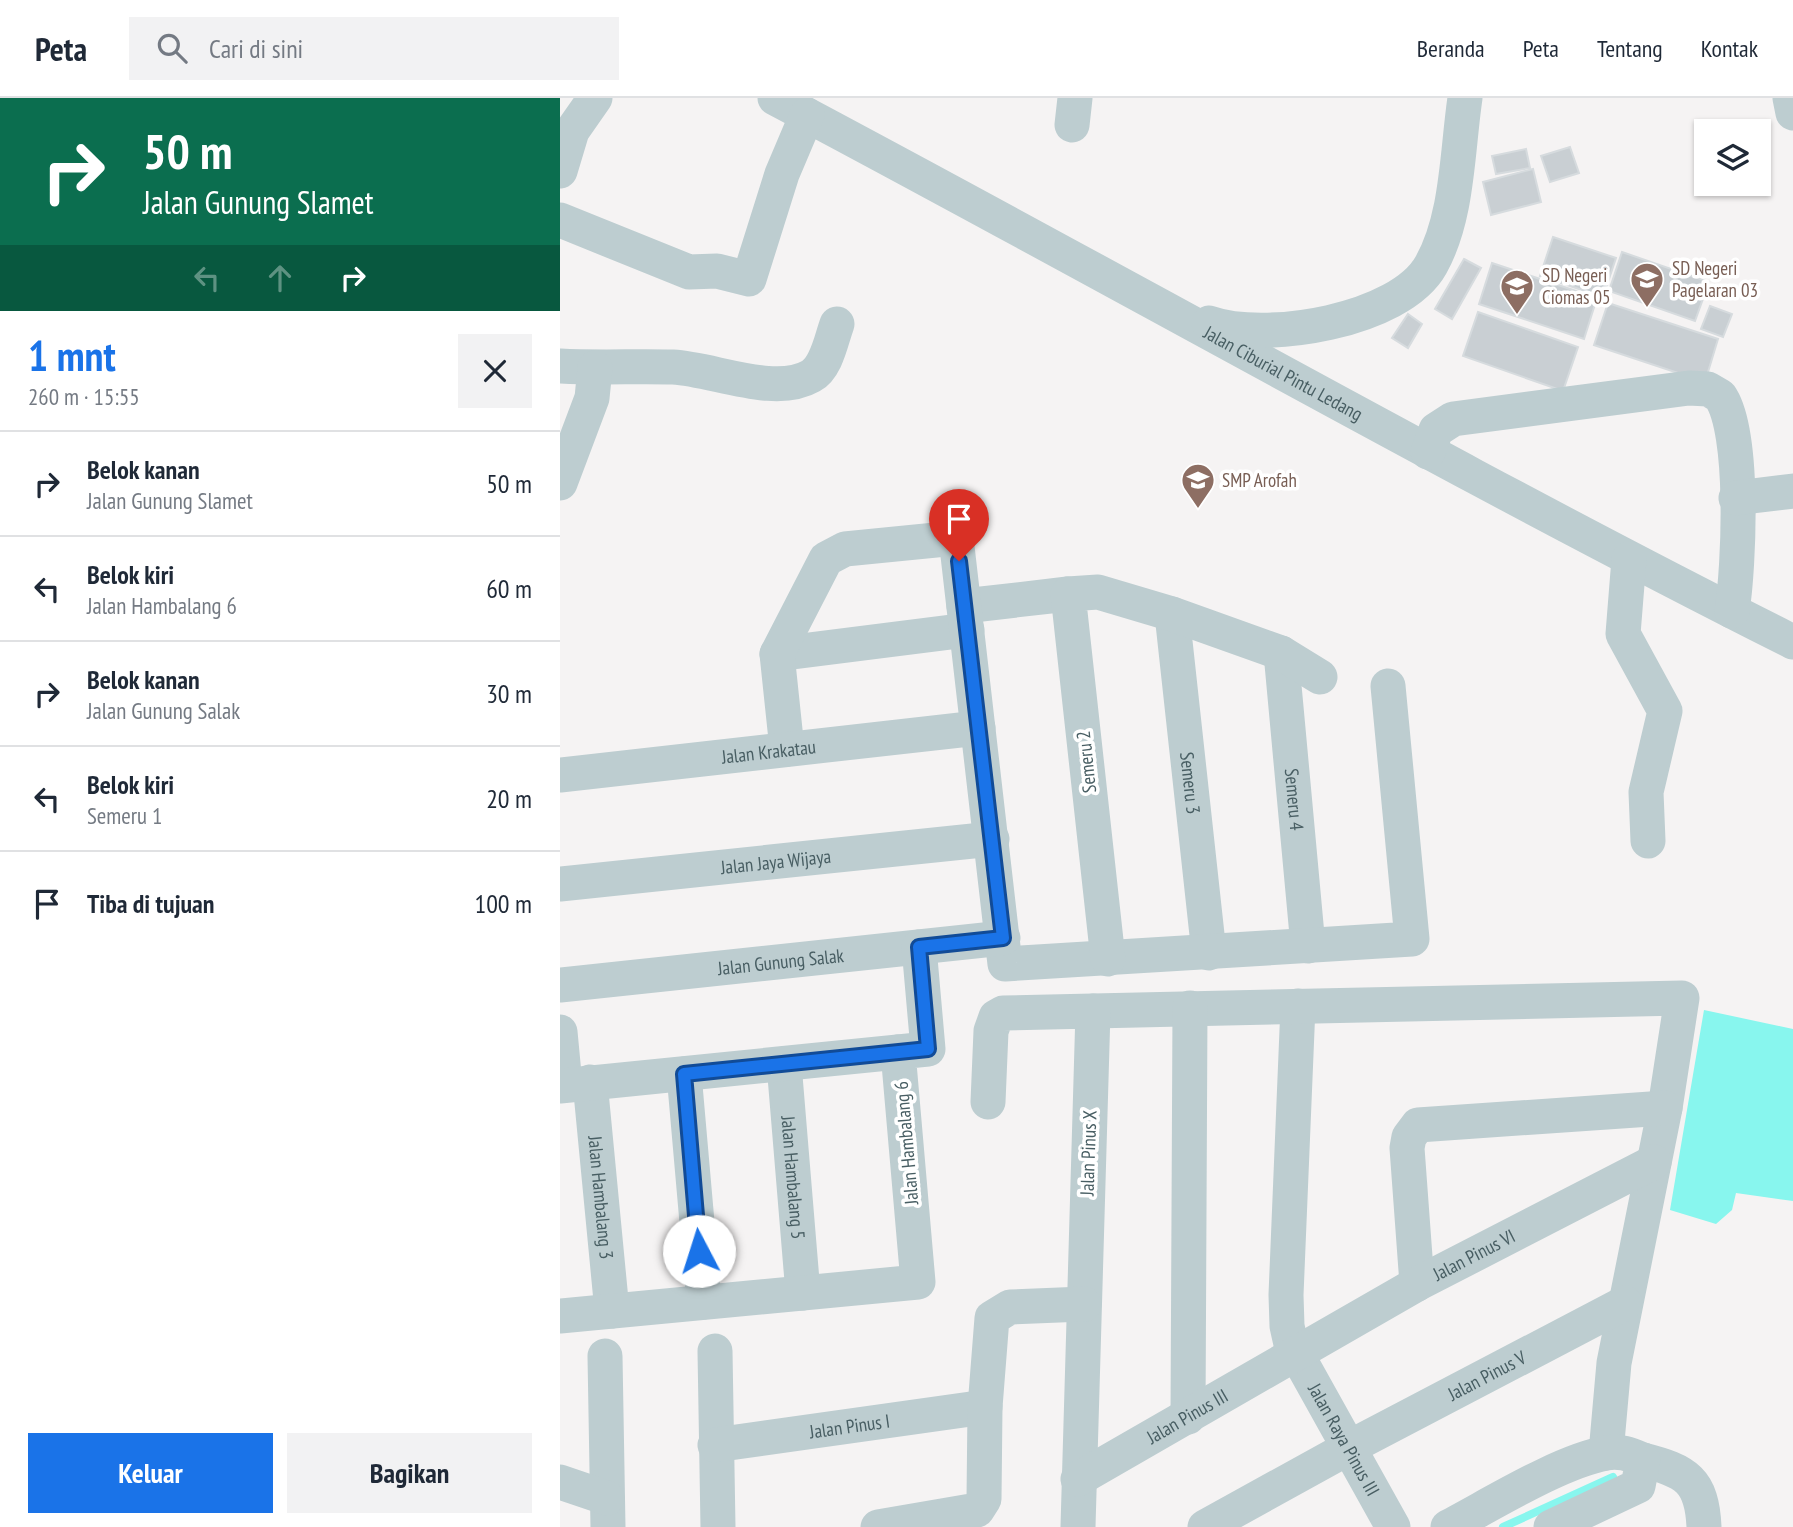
<!DOCTYPE html>
<html lang="id">
<meta charset="utf-8">
<style>
body{margin:0;font-family:"PT Sans Narrow",sans-serif;background:#f2f2f3;color:#1f2937;height:100vh;display:flex;flex-direction:column;font-size:26px;white-space:nowrap}
*{box-sizing:border-box;margin:0}
p{font-size:23px;color:#747a83}
.icon{flex:none;width:38px;height:38px;fill:none;stroke:currentColor;stroke-width:2;stroke-linecap:round;stroke-linejoin:round}
.map{position:relative;flex:1;overflow:hidden}
.drawer{display:flex;flex-direction:column;background:#fff;width:560px}
.drawer>*{flex:none}
.banner{background:#0b6e4f;color:#fff;overflow:hidden}
.controls{position:absolute;left:1134px;top:21px;display:grid;gap:14px}
.controls a{display:grid;place-items:center;width:77px;height:77px;border-radius:0px;background:#fff;box-shadow:0 2px 5px #0004;font-size:35px}
.pin{position:absolute;display:grid;place-items:center;width:60px;height:60px;color:#fff;margin:-72px -30px;border-radius:50% 50% 50% 0;rotate:-45deg;box-shadow:0 0 7px #0007}
.pin .icon{rotate:45deg}
.me{position:absolute;width:77px;margin:-38px;rotate:355deg;stroke-linejoin:round;filter:drop-shadow(0 0 5px #0008)}
.turn{display:flex;align-items:center;gap:24px;height:147px;padding:0 28px;font-size:32px}
.turn .icon{width:91px;height:91px;stroke-width:2.5}
.turn b{display:block;font-size:49px;line-height:60px}
.lanes{display:flex;align-items:center;height:66px;padding:0 28px;background:#0003;justify-content:center;gap:35px;direction:ltr}
.lanes .off{opacity:.35}
.round{display:grid;place-items:center;flex:none;width:74px;height:74px;border-radius:0px;background:#f2f2f3}
.summary{display:flex;align-items:center;justify-content:space-between;height:119px;padding:0 28px}
h1{font-size:42px;font-weight:600;line-height:52px;color:#1a73e8}
.button{display:flex;gap:14px;margin-top:auto;padding:14px 28px}
.button a{flex:1;height:80px;border-radius:0px;background:#1a73e8;color:#fff;font-size:28px;font-weight:600;line-height:80px;text-align:center}
.button a+a{background:#f2f2f3;color:#1f2937}
ul{padding:0;list-style:none}
li{display:flex;align-items:center;gap:21px;height:105px;padding:0 28px;border-top:2px solid #e0e1e3}
li div{flex:1}
li b{display:block;font-size:26px}
li em{font-style:normal}
header{display:flex;align-items:center;gap:42px;box-sizing:border-box;height:98px;padding:0 35px;background:#fff;border-bottom:2px solid #e0e1e3}
header strong{font-size:33px}
nav{display:flex;gap:38px;margin-inline-start:auto;font-size:24px}
.search{width:490px;height:63px;background:#f2f2f3;display:flex;align-items:center;gap:18px;box-sizing:border-box;padding:0 24px;border-radius:0px;color:#747a83;font-size:26px}
main{display:flex;flex:1;min-height:0}
.map>svg:first-child{display:block}
.water{fill:#88f6ee}
.lines{fill:none;stroke-linecap:round;stroke-linejoin:round}
.stream{stroke:#88f6ee;stroke-width:8}
.building{fill:#c9cfd3;stroke:#d6dbde;stroke-width:2}
.minor{stroke:#bdcdd0;stroke-width:35}
.route-casing{stroke:#114b97;stroke-width:18}
.route{stroke:#1a73e8;stroke-width:12}
.labels{text-anchor:middle;dominant-baseline:central;stroke-width:7;stroke-linejoin:round;paint-order:stroke}
.education-label{font-size:19px;fill:#785e54;stroke:#fff;text-anchor:start}
.street-label{font-size:19px;fill:#485e63;stroke:#fff}
</style>
<header>
<strong>Peta</strong>
<div class="search"><svg class="icon" aria-label="search" viewBox="0 0 24 24"><circle cx="10" cy="10" r="6"/><path d="M15 15l6 6"/></svg>Cari di sini</div>
<nav><a>Beranda</a><a>Peta</a><a>Tentang</a><a>Kontak</a></nav>
</header>
<main>
<section class="drawer">
<div class="banner">
<div class="turn"><svg class="icon" aria-label="right" viewBox="0 0 24 24"><path d="M7 20v-9h11M14 6l5 5-5 5"/></svg><div><b>50 m</b>Jalan Gunung Slamet</div></div>
<div class="lanes"><svg class="icon off" aria-label="left" viewBox="0 0 24 24"><path d="M17 20v-9H6M10 6l-5 5 5 5"/></svg><svg class="icon off" aria-label="ahead" viewBox="0 0 24 24"><path d="M12 20V5M6 11l6-6 6 6"/></svg><svg class="icon" aria-label="right" viewBox="0 0 24 24"><path d="M7 20v-9h11M14 6l5 5-5 5"/></svg></div>
</div>
<div class="summary"><div><h1>1 mnt</h1><p>260 m · 15:55</p></div><a class="round"><svg class="icon" aria-label="close" viewBox="0 0 24 24"><path d="M6 6l12 12M18 6L6 18"/></svg></a></div>
<ul>
<li><svg class="icon" aria-label="right" viewBox="0 0 24 24"><path d="M7 20v-9h11M14 6l5 5-5 5"/></svg><div><b>Belok kanan</b><p>Jalan Gunung Slamet</p></div><em>50 m</em></li>
<li><svg class="icon" aria-label="left" viewBox="0 0 24 24"><path d="M17 20v-9H6M10 6l-5 5 5 5"/></svg><div><b>Belok kiri</b><p>Jalan Hambalang 6</p></div><em>60 m</em></li>
<li><svg class="icon" aria-label="right" viewBox="0 0 24 24"><path d="M7 20v-9h11M14 6l5 5-5 5"/></svg><div><b>Belok kanan</b><p>Jalan Gunung Salak</p></div><em>30 m</em></li>
<li><svg class="icon" aria-label="left" viewBox="0 0 24 24"><path d="M17 20v-9H6M10 6l-5 5 5 5"/></svg><div><b>Belok kiri</b><p>Semeru 1</p></div><em>20 m</em></li>
<li><svg class="icon" aria-label="arrive" viewBox="0 0 24 24"><path d="M6 21V4h12l-3 4 3 4H6"/></svg><div><b>Tiba di tujuan</b></div><em>100 m</em></li>
</ul>
<div class="button"><a>Keluar</a><a>Bagikan</a></div>
</section>
<div class="map">
<svg width="1233" height="1429" viewBox="0 0 1233 1429">
<rect width="100%" height="100%" fill="#f5f3f3"/>
<polygon class="water" points="1144,912 1233,931 1233,1103 1176,1095 1172,1112 1156,1126 1110,1112"/>
<g class="lines">
<polyline class="stream" points="943,1429 1053,1379"/>
</g>
<g class="building">
<polygon points="1010,49 1019,75 990,84 981,58"/>
<polygon points="966,51 970,70 936,76 932,58"/>
<polygon points="973,71 981,104 931,117 923,84"/>
<polygon points="993,139 1056,160 1043,199 980,178"/>
<polygon points="1062,154 1149,184 1135,223 1049,193"/>
<polygon points="904,161 921,170 892,221 875,211"/>
<polygon points="932,165 1037,200 1024,241 919,206"/>
<polygon points="1048,205 1158,241 1145,284 1034,247"/>
<polygon points="1150,208 1172,216 1163,239 1141,231"/>
<polygon points="918,214 1018,249 1003,293 903,258"/>
<polygon points="848,216 862,226 848,250 832,240"/>
</g>
<g class="lines">
<g class="minor">
<path id="s1" d="M215 0C555 180 889 371 1233 544"/>
<polyline points="1230,0 1233,15"/>
<polyline points="512,27 515,0"/>
<polyline points="0,73 12,33 35,0"/>
<polyline points="0,122 129,174 157,173 189,181 222,76 247,17"/>
<path d="M649 225C705 245 840 223 871 167 898 119 897 54 905 0"/>
<path d="M0 268C38 270 76 268 113 269 153 271 215 299 251 278 267 269 271 242 277 226"/>
<path d="M868 354 876 332 893 321 1129 290 1148 291 1160 298C1185 333 1179 468 1172 513"/>
<polyline points="0,385 32,300 35,270"/>
<polyline points="1176,400 1233,393"/>
<polyline points="1069,461 1063,536 1105,613 1086,694 1088,743"/>
<polyline points="404,508 508,496"/>
<path id="s2" d="M612 516 649 855"/>
<path id="s3" d="M721 555 748 848"/>
<polyline points="217,556 407,532"/>
<polyline points="227,651 217,556 266,461 285,451 396,440 445,866 852,841 828,588"/>
<path id="s4" d="M0 677 418 630"/>
<path id="s5" d="M0 786 432 741"/>
<polyline points="548,861 508,496 538,494 612,516 721,555 760,579"/>
<path id="s6" d="M0 887 443 840"/>
<path id="s7" d="M738 908 726 1197 727 1228 731 1246 833 1429"/>
<polyline points="533,913 1122,900 1105,1010 1054,1265 1046,1355"/>
<polyline points="0,934 5,987"/>
<path id="s8" d="M224 966 243 1195"/>
<polyline points="124,976 144,1204"/>
<path id="s9" d="M30 984 52 1213"/>
<polyline points="0,988 338,954"/>
<polyline points="428,1004 431,933 436,919 443,915 533,913 518,1429"/>
<polyline points="857,1186 847,1050 849,1039 858,1027 1105,1010"/>
<polyline points="0,1218 358,1184 338,954 368,951 359,849"/>
<polyline points="155,1253 158,1429"/>
<polyline points="45,1258 48,1429"/>
<polyline points="628,1319 630,910"/>
<path id="s10" d="M155 1347 425 1309"/>
<path d="M1083 1362C1126 1373 1142 1382 1144 1429"/>
<path id="s11" d="M518 1381 857 1186 1094 1064"/>
<polyline points="0,1384 47,1400"/>
<polyline points="318,1429 417,1412 424,1401 425,1309 432,1220 450,1209 524,1206"/>
<path id="s12" d="M645 1429 790 1349 1065 1205"/>
<path d="M888 1429C932 1406 999 1364 1046 1355 1060 1352 1071 1357 1083 1362L1078 1388 991 1429"/>
</g>
</g>
<g class="lines">
<defs>
<polyline id="route" points="139,1153 124,976 368,951 359,849 443,840 399,463"/>
</defs>
<use href="#route" class="route-casing"/>
<use href="#route" class="route"/>
</g>
<defs>
<symbol id="school-pin" viewBox="-11 -11 22 30"><path d="M0 17L-7.5 6A9.5 9.5 0 1 1 7.5 6Z" fill="#8d6e63" stroke="#fff"/><path d="M0-5L7-2L0 1L-7-2ZM-4 1L0 2.5L4 1V4Q0 6-4 4Z" fill="#fff"/></symbol>
</defs>
<g fill-rule="evenodd">
<use href="#school-pin" x="1068" y="162" width="38" height="52"/>
<use href="#school-pin" x="938" y="169" width="38" height="52"/>
<use href="#school-pin" x="619" y="363" width="38" height="52"/>
</g>
<g class="labels">
<g class="education-label">
<text x="1112" y="170">SD Negeri<tspan x="1112" dy="22">Pagelaran 03</tspan></text>
<text x="982" y="177">SD Negeri<tspan x="982" dy="22">Ciomas 05</tspan></text>
<text x="662" y="382">SMP Arofah</text>
</g>
<g class="street-label">
<text stroke="none"><textPath href="#s1" startOffset="578">Jalan Ciburial Pintu Ledang</textPath></text>
<text stroke="none"><textPath href="#s4" startOffset="210">Jalan Krakatau</textPath></text>
<text transform="translate(526 664) rotate(-96)">Semeru 2</text>
<text stroke="none"><textPath href="#s2" startOffset="170">Semeru 3</textPath></text>
<text stroke="none"><textPath href="#s3" startOffset="147">Semeru 4</textPath></text>
<text stroke="none"><textPath href="#s5" startOffset="217">Jalan Jaya Wijaya</textPath></text>
<text stroke="none"><textPath href="#s6" startOffset="222">Jalan Gunung Salak</textPath></text>
<text transform="translate(346 1045) rotate(-95)">Jalan Hambalang 6</text>
<text transform="translate(528 1055) rotate(-88)">Jalan Pinus X</text>
<text stroke="none"><textPath href="#s8" startOffset="114">Jalan Hambalang 5</textPath></text>
<text stroke="none"><textPath href="#s9" startOffset="116">Jalan Hambalang 3</textPath></text>
<text stroke="none"><textPath href="#s11" startOffset="455">Jalan Pinus VI</textPath></text>
<text stroke="none"><textPath href="#s12" startOffset="320">Jalan Pinus V</textPath></text>
<text stroke="none"><textPath href="#s11" startOffset="126">Jalan Pinus III</textPath></text>
<text stroke="none"><textPath href="#s10" startOffset="136">Jalan Pinus I</textPath></text>
<text stroke="none"><textPath href="#s7" startOffset="448">Jalan Raya Pinus III</textPath></text>
</g>
</g>
</svg>
<div class="controls">
<a><svg class="icon" aria-label="layers" viewBox="0 0 24 24"><path d="M12 4l9 5-9 5-9-5zM3 14l9 5 9-5"/></svg></a>
</div>
<div class="pin" style="left:399px;top:463px;background:#d93025"><svg class="icon" aria-label="arrive" viewBox="0 0 24 24"><path d="M6 21V4h12l-3 4 3 4H6"/></svg></div>
<svg class="me" style="left:139px;top:1153px" viewBox="-20 -20 40 40"><circle r="19" fill="#fff"/><path d="M0-13L10 11 0 6-10 11z" fill="#1a73e8"/></svg>
</div>
</main>
